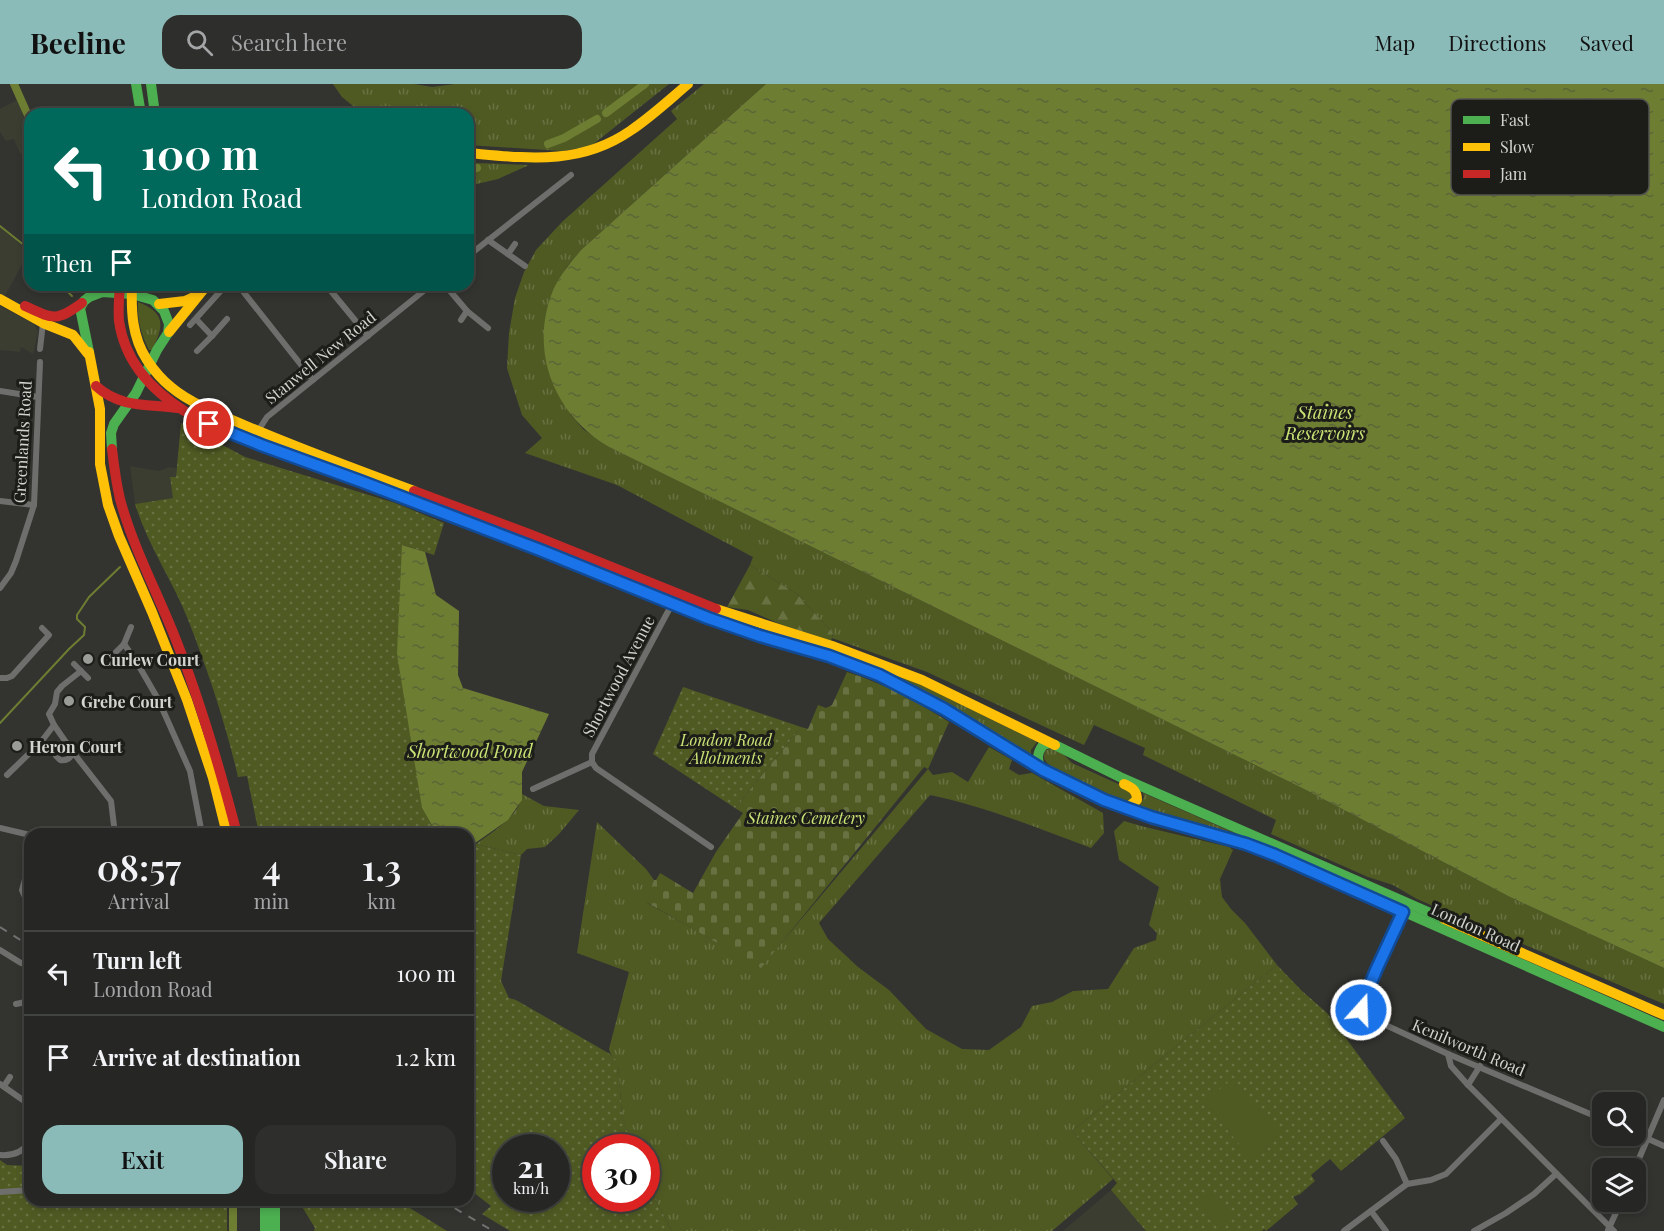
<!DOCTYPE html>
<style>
body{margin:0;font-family:"Playfair Display",serif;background:#2e2f2c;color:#f1f3f6;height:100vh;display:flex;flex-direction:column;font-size:22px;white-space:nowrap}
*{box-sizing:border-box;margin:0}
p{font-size:20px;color:#a4a5a6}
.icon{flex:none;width:33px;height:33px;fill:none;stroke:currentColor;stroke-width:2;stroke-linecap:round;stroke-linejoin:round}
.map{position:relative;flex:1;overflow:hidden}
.sheet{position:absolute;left:24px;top:744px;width:450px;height:378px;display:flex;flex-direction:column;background:#262724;border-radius:18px;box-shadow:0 3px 9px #0003,0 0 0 2px #424441}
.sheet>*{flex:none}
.guide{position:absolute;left:24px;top:24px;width:450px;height:183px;border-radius:18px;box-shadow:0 3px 9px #0003,0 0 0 2px #424441;background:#00695c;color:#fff;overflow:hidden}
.controls{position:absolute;left:1592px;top:1008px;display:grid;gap:12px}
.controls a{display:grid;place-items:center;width:54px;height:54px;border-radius:12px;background:#262724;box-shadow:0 3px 9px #0003,0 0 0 2px #424441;font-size:30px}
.speed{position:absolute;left:492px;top:1050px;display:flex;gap:12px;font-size:30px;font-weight:700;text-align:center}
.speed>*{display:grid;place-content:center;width:78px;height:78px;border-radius:50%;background:#262724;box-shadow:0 3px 9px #0003,0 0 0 2px #424441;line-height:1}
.speed small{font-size:15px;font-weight:400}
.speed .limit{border:9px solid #d22;background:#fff;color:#111}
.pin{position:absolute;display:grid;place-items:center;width:51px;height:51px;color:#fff;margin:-26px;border:3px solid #fff;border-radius:50%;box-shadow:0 2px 6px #0007}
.me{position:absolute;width:66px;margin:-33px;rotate:20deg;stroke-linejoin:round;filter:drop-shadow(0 0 4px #0008)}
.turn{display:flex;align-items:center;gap:21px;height:126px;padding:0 18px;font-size:27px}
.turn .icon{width:78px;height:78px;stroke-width:2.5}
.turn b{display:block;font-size:42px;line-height:51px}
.then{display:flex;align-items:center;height:57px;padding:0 18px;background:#0003;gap:12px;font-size:22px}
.eta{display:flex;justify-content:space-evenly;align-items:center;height:102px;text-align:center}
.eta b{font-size:36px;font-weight:600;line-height:42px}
.button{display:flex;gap:12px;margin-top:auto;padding:12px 18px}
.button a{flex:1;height:69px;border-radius:18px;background:#8bbbb9;color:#111;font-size:24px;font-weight:600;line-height:69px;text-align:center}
.button a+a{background:#2e2f2c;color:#f1f3f6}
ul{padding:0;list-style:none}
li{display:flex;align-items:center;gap:18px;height:84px;padding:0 18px;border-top:2px solid #424441}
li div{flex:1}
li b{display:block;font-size:22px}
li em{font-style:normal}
header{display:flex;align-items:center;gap:36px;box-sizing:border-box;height:84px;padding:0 30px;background:#8bbbb9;color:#111}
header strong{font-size:28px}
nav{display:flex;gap:33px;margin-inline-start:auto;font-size:21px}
.search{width:420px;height:54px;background:#2e2f2c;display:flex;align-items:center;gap:15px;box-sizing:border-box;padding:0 21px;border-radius:18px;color:#a4a5a6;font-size:22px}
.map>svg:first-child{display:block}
.built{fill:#3a3d30}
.grass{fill:url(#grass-tufts)}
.forest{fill:url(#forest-firs)}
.cemetery{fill:url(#cemetery-stones)}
.park{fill:url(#park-dots);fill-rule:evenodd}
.pitch{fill:#4f5a23}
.water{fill:url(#water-ripples)}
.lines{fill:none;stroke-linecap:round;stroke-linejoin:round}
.stream{stroke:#6d7d32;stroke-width:2}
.canal{stroke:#6d7d32;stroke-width:8}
.street{stroke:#6e6f6c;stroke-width:6}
.fast{stroke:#4caf50;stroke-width:10}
.slow{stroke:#ffc107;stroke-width:10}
.jam{stroke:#c62828;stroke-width:10}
.rail{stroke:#70706f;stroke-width:2;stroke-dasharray:8 8;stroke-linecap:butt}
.route-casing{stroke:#114b97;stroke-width:15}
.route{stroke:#1a73e8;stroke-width:10}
.poi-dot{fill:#9a9c97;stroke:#1c1d19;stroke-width:2}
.labels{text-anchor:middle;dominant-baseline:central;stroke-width:6;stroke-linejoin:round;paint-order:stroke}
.street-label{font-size:16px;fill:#d2d4cf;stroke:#1c1d19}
.poi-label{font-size:16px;font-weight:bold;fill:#d2d4cf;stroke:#1c1d19;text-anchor:start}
.park-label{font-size:16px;font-style:italic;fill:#cbe476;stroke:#1c1d19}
.water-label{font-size:18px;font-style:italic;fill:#cae375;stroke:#1c1d19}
.key{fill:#1c1d19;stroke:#535450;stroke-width:1.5}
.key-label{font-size:16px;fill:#d2d4cf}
</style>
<header>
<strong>Beeline</strong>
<div class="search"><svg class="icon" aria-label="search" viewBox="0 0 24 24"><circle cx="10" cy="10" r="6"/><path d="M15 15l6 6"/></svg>Search here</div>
<nav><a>Map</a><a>Directions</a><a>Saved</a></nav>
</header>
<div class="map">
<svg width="1664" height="1147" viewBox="0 0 1664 1147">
<defs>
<pattern id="grass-tufts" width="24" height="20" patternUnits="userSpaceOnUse" patternTransform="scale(1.5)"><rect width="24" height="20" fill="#4f5a23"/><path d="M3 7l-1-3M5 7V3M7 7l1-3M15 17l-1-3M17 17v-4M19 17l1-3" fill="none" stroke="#677142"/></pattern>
<pattern id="forest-firs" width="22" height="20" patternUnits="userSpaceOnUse" patternTransform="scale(1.5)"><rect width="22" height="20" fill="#4f5a23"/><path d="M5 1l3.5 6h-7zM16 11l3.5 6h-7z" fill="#677142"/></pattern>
<pattern id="cemetery-stones" width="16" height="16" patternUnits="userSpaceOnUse" patternTransform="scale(1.5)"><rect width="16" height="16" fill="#4f5a23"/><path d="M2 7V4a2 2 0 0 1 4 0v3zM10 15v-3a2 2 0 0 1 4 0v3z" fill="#677142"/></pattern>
<pattern id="park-dots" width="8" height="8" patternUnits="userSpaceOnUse" patternTransform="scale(1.5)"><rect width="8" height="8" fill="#4f5a23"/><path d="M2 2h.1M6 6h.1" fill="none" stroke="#677142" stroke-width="1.8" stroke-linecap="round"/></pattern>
<pattern id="water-ripples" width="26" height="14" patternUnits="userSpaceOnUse" patternTransform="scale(1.5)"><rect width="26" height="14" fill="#6d7d32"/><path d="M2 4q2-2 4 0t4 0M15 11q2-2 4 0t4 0" fill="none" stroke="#5b6537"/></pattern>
</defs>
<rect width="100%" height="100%" fill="#333430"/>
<g class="built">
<polygon points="17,16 30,49 30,67 20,70 14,55 6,57 0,48 0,25"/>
<polygon points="0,143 29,168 0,221"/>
<polygon points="0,222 34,240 38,248 33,270 21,263 20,268 0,266"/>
<polygon points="130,382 159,387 169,383 176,384 176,393 170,394 173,414 135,420"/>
<polygon points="1111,1106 1146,1147 1063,1147"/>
</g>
<g class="grass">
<polygon points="333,0 414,0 432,3 455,0 669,0 591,62 562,67 468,61 468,30 363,30 342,13"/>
<polygon points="704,0 766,0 581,166 566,184 555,203 548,223 571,331 583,345 609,363 1304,705 1510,813 1664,884 1664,920 1417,815 1393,801 1368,793 1271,750 1276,736 1143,671 1145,664 1094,641 1084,661 927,588 832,554 833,549 797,510 750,481 753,473 617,401 525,369 542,354 522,331 507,284 509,249 515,214 524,188 536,166 562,138 677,35 671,27"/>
<polygon points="468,78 476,79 529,81 498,95 468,102"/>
<path d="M138 218C166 229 164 242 152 266H149C141 251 137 235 138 218Z"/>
<polygon points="883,585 921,601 1037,658 1031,666 1031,675 884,590"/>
<path d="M989 663 1012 676 1009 685 1019 691 1032 689 1103 729 1104 749 1091 764C1037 744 987 723 930 711L819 839 828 855 858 883 889 906 926 945 962 965 989 966 1021 943 1032 922 1052 918 1073 907 1108 905 1134 864 1156 856 1157 849 1149 841 1159 803 1119 776 1114 747 1124 737 1141 742 1229 763 1233 766 1220 795 1222 813 1231 825 1245 839 1277 881 1072 1047 1113 1095 1052 1147H672L647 1100 646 1064 632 1063 631 1062 622 1031 618 982C615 975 610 971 609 965L629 888 577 869 597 738 646 785 654 796 647 819 761 883 928 685 933 691 952 688 968 698Z"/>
<path d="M1051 664 1064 671 1072 679 1127 704 1133 716 1120 719 1053 684C1046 678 1041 675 1046 666Z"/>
<polygon points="1143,709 1273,766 1139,723 1144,713"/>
<path d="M522 710 544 722 579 726 559 750 545 763 527 765 521 771 476 760C491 749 522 730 522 710Z"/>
</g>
<polygon class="forest" points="750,481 797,510 833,549 831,557 780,540 748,526 727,523"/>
<polygon class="cemetery" points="847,588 862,593 903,610 949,638 928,685 924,683 761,884 646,818 654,796 656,796 660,789 693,809 716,768 743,729 735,724 801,643 808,645 818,621 826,624 832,621"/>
<g class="park">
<path d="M181 339 245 373 395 419 444 439 434 471 403 461 422 724 437 750H259L247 692 238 693C226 641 208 587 189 538 173 497 148 462 135 420L173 414 170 393H176Z"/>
<polygon points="683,603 801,643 735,724 653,670"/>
<path d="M476 760 521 771 501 897 509 914 516 916 610 970 615 975 618 981 622 1031 632 1063 596 1064V1114H646L647 1100 672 1147H510L482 1130 491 1122 468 1104V764ZM506 1064H556V1114H506Z"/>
<polygon points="1277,881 1301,906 1328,930 1405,1034 1341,1087 1330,1075 1311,1091 1315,1097 1300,1110 1293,1113 1298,1120 1266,1147 1264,1145 1262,1147 1146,1147 1111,1106 1117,1099 1072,1047"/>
<polygon points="0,1076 7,1081 30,1082 30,1116 227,1116 227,1147 0,1147"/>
<polygon points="298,1116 397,1116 447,1147 314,1147 315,1144"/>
</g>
<g class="pitch">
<polygon points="1233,994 1280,1050 1252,1075 1204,1019"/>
<polygon points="1210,1109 1212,1109 1231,1130 1227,1135 1228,1136 1217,1143 1197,1122 1200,1116"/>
</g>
<g class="water">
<path d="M766 0H1664V884L1510 813 1304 705 609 363C553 330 528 265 554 204 561 190 571 178 581 166Z"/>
<polygon points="402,461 425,468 436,511 459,527 458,591 463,604 549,630 522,688 522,716 508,736 468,764 468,750 437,750 422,724 397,570"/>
</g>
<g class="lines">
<g class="stream">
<polyline points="0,142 30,166"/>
<polyline points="61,201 72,212"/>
<polyline points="0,639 69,565 84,551 85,543 77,535 77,531 89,513 120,483"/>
</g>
<g class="canal">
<polyline points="14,0 30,36"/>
<polyline points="606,29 645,0"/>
<polyline points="548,60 564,54 597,35"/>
<polyline points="468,85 477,84"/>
<polyline points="233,1116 233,1147"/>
</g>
<g class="street">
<polyline points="488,156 525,182"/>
<polyline points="508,170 515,160"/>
<polyline points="468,172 571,91"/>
<polyline points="238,201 313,296"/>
<polyline points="326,201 368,252"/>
<polyline points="445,201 467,227 488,244"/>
<polyline points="196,235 212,252 227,235"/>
<polyline points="461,236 467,227"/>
<polyline points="190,241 226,201"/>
<polyline points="40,265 43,239"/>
<polyline points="197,267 212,252"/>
<polyline points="0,307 38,313"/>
<polyline points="258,347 267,333 431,201"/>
<polyline points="0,417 34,421"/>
<polyline points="0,504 11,489 16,477 34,421 40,278"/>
<polyline points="124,560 136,577 158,615 190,687 202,750"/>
<polyline points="116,568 124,560 131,543"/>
<polyline points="74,580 88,594"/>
<polyline points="81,587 62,602 57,608 55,620 49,630 54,641 72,667 111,717 115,750"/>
<polyline points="0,594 7,594 12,592 49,551 42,544"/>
<path d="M68 660 64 659 58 661 55 667 56 672 60 676C67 677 72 674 72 667"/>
<polyline points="592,678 596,684 711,763"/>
<polyline points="7,691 41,658 54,641"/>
<polyline points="533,705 592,678 592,670 672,520"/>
<polyline points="0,744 30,751"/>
<polyline points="30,777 22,806 25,813 30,815"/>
<polyline points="1403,828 1377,884 1361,922 1361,926 1364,931 1448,970 1602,1035"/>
<polyline points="0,866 21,879"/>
<polyline points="24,918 30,947"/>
<polyline points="16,920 30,917"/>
<polyline points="1448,970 1451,982 1468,1001 1614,1147"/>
<polyline points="0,1000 30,1021"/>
<polyline points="1468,1001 1480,982"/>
<polyline points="4,1002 10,993"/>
<polyline points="1635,1049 1664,1062"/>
<polyline points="1383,1057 1396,1075 1407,1100"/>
<path d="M0 1071C12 1072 23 1068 30 1058"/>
<polyline points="1635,1084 1664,1016"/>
<polyline points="0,1108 30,1106"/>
<polyline points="1371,1127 1386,1147"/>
<polyline points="1608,1146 1621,1118"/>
<polyline points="1344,1147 1407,1100 1431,1096 1446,1090 1501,1035"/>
<polyline points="1474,1147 1506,1129 1534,1110 1556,1090"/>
</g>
<g class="fast">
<polyline points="136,0 141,30"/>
<polyline points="151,0 155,30"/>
<polyline points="89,268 80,224 84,217 89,213 102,208 132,210 153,216 164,227 169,240 168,249 157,266 136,309 114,340 111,349 112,365"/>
<polyline points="349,393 542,467 688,526 772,555"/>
<polyline points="1055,661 1120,693 1444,835"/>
<path d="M1042 685C1036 676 1037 669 1043 661L1050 659"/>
<polyline points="1280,773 1664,943"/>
<polyline points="265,1116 265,1147"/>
<polyline points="275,1116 275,1147"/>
</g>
<g class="slow">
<path d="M468 69C526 74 579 82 630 47 651 33 669 16 688 0"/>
<path d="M132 201C131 227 132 253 147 276 153 285 162 296 171 303 190 319 220 331 244 341 300 365 357 386 414 407"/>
<polyline points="0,215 43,239 73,251 88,270"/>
<polyline points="159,220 185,217 198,211"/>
<polyline points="169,248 207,201"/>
<polyline points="89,268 100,325 100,380 108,421 119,452 152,528 187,616 213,694 227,750"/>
<polyline points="716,525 832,562 922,596 1055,661"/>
<path d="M1020 672C1055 693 1093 713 1131 726 1181 743 1232 752 1280 773"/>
<path d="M1124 700C1132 704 1137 706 1137 716L1127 724"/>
<polyline points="1444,835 1664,931"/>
</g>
<g class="jam">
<path d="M120 201C119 213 118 225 119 237 133 337 271 363 349 393"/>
<path d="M25 222C53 235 56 238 82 219"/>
<path d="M96 302C120 324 147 320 177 324"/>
<path d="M112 365C114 382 116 398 120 415 132 460 154 502 172 546 199 612 219 681 237 750"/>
<polyline points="414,407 529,450 716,525"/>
<path d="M772 555C807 565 843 576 876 591 927 613 972 645 1020 672"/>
</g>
<g class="rail">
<polyline points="0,843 30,862"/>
<polyline points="441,1116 493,1147"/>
</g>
</g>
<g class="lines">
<defs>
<polyline id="route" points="209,340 261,361 360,397 540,466 708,534 760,552 829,572 879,591 944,625 1043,686 1104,716 1151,733 1246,760 1275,771 1403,828 1377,884 1361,922 1361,926"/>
</defs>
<use href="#route" class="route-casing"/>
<use href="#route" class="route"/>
</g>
<g class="poi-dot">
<circle cx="88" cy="575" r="6"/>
<circle cx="69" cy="617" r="6"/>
<circle cx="17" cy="662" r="6"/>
</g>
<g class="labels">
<g class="street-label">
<text transform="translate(320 273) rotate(-39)">Stanwell New Road</text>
<text transform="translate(22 358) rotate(-87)">Greenlands Road</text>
<text transform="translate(618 592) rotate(-62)">Shortwood Avenue</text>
<text transform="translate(1476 843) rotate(24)">London Road</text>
<text transform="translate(1469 963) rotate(23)">Kenilworth Road</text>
</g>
<g class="poi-label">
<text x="100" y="575">Curlew Court</text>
<text x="81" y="617">Grebe Court</text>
<text x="29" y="662">Heron Court</text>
</g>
<g class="park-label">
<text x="726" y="655">London Road<tspan x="726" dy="18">Allotments</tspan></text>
<text x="806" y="733">Staines Cemetery</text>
</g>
<g class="water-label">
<text x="1325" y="328">Staines<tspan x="1325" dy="21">Reservoirs</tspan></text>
<text x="470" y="667">Shortwood Pond</text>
</g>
</g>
<rect x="1451" y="15" width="198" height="96" rx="9" class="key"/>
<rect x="1463" y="32" width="27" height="8" fill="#4caf50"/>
<rect x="1463" y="59" width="27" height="8" fill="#ffc107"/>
<rect x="1463" y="86" width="27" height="8" fill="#c62828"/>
<g class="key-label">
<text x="1500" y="42">Fast</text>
<text x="1500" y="69">Slow</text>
<text x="1500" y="96">Jam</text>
</g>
</svg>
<div class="controls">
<a><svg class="icon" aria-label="search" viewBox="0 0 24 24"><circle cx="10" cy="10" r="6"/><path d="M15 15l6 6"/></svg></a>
<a><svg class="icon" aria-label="layers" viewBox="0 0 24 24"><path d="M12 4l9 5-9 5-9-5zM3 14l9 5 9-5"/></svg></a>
</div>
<div class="speed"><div>21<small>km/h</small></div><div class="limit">30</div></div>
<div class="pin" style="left:209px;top:340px;background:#d93025"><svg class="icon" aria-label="arrive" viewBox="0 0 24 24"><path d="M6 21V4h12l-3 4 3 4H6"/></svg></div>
<svg class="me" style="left:1361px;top:926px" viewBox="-20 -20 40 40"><circle r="17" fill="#1a73e8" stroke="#fff" stroke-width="3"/><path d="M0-11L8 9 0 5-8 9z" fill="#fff"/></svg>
<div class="guide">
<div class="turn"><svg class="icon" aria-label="left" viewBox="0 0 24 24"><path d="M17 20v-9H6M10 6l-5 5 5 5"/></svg><div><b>100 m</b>London Road</div></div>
<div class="then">Then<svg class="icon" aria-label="arrive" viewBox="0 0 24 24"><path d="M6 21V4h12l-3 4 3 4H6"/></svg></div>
</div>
<section class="sheet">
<div class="eta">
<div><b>08:57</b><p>Arrival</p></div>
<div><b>4</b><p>min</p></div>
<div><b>1.3</b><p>km</p></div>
</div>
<ul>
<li><svg class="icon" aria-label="left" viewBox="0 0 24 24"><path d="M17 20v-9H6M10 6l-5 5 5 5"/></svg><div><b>Turn left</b><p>London Road</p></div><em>100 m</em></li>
<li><svg class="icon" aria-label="arrive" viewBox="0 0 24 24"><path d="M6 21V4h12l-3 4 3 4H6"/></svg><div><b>Arrive at destination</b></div><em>1.2 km</em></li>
</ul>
<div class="button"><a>Exit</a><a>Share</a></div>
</section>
</div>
